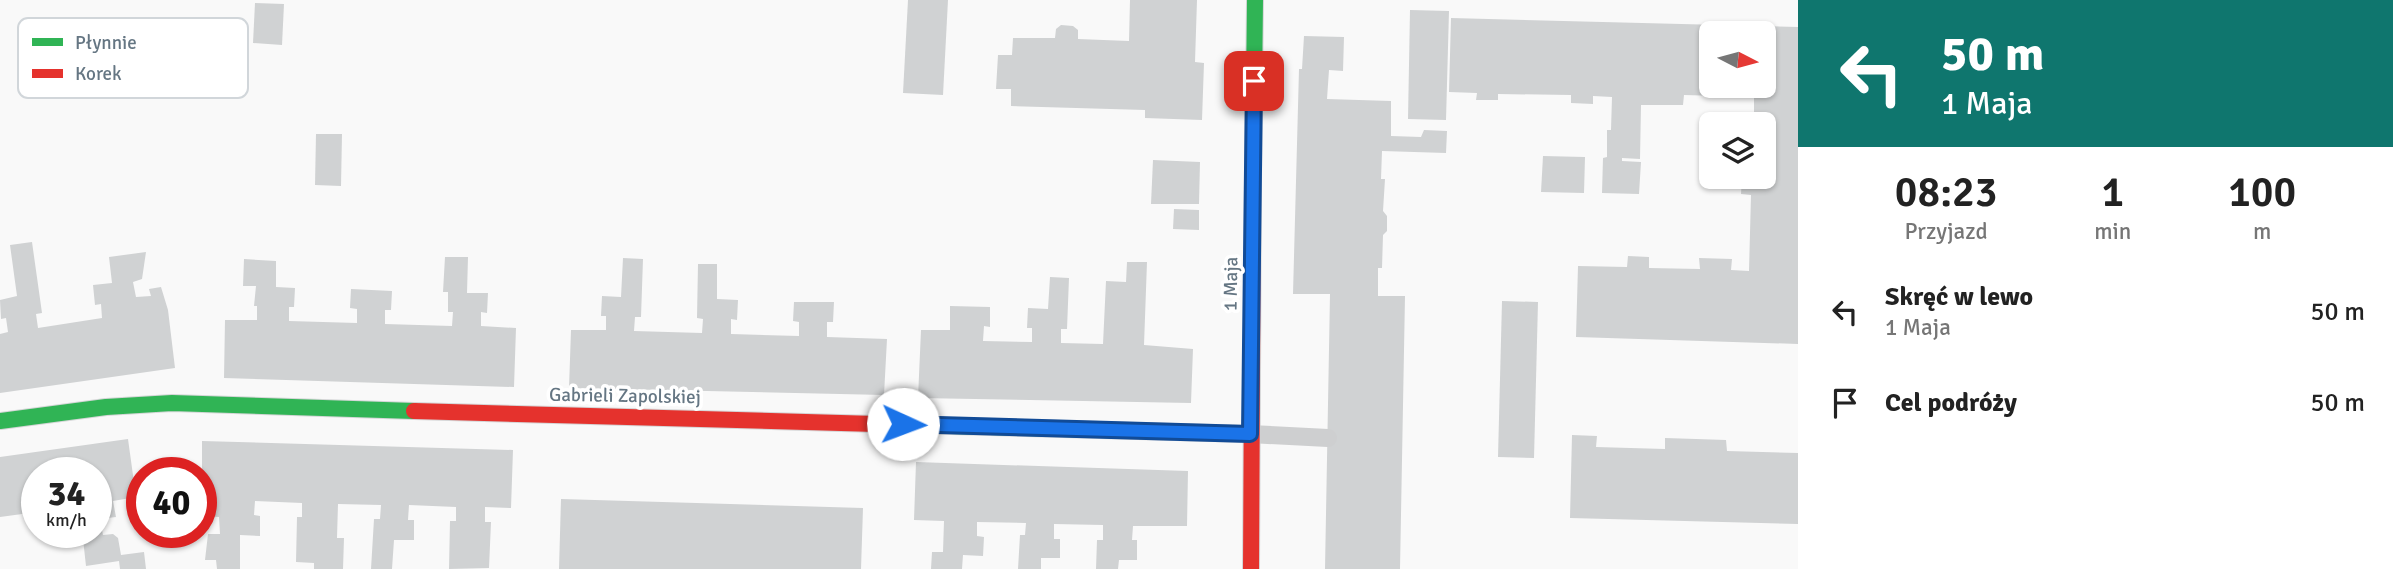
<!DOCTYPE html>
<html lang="pl">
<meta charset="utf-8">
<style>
body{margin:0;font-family:Signika,sans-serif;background:#f2f2f2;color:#222;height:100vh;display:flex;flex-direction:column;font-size:26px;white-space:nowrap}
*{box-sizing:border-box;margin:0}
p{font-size:23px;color:#767676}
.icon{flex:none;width:38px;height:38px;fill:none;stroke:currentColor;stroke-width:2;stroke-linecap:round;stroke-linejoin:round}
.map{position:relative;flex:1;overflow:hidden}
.drawer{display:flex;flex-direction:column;background:#fff;width:595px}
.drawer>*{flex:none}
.top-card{background:#0f766e;color:#fff;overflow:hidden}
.needle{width:46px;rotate:96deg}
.controls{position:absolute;left:1699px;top:21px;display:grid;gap:14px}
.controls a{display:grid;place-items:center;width:77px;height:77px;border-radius:10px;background:#fff;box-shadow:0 2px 5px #0004;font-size:35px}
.speed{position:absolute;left:21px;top:457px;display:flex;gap:14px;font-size:35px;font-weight:700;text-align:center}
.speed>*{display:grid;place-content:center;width:91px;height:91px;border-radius:50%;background:#fff;box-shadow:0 2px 5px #0004;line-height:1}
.speed small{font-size:18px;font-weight:400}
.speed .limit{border:10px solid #d22;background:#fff;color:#111}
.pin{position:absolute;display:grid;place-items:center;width:60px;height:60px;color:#fff;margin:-30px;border-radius:14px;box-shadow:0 4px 10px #0006}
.me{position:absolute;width:77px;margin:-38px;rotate:92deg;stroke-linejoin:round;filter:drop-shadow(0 0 5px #0008)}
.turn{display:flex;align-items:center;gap:24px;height:147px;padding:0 28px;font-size:32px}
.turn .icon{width:91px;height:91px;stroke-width:2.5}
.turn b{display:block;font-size:49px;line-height:60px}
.eta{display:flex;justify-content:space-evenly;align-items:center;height:119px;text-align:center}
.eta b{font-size:42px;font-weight:600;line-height:49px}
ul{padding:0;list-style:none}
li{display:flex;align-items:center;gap:21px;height:91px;padding:0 28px}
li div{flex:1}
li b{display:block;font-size:26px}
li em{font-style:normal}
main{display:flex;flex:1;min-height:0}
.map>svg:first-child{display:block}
.building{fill:#d0d2d3;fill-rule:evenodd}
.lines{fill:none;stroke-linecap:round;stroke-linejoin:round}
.fast-casing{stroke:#d5d6d7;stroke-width:18}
.jam-casing{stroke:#d5d6d7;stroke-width:18}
.lane{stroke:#cecfd0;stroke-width:18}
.fast{stroke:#30b455;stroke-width:16}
.jam{stroke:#e5322d;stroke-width:16}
.route-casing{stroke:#114b97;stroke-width:18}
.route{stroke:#1a73e8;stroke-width:12}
.labels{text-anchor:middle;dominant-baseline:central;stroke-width:7;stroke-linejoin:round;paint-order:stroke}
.street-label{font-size:19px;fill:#657683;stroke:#fff}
.key{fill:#fff;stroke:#d1d6da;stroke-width:2}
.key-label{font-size:19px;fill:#657683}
</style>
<main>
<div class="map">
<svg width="1798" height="569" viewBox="0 0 1798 569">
<rect width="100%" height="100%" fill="#f9f9f9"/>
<g class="building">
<polygon points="908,0 948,0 943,95 903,93"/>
<polygon points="1130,0 1197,0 1195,62 1204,63 1202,120 1145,118 1145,110 1011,106 1011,89 996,89 998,55 1012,55 1013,38 1055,38 1056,29 1061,25 1073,26 1078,30 1078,39 1129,41"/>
<polygon points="255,3 284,4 282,45 253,43"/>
<polygon points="1410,10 1449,11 1446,120 1408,119"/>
<path d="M1451 18 1798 27V344L1576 337 1578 266 1627 267 1628 256 1649 257V268L1700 269 1699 258 1732 259 1731 270 1749 271 1751 195 1741 194 1742 177H1764V124H1754V97L1684 95 1683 105H1641L1640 159 1622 158V161L1641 162 1639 194 1602 193 1603 158 1607 157V130H1611L1612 97 1593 96V104L1571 103V95L1498 94V100H1476L1477 93 1449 92ZM1712 33H1764V86H1712Z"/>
<polygon points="1304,36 1344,37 1343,71 1329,70 1327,99 1391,101 1391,136 1421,137 1424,130 1447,131 1446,153 1382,151 1381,179 1385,179 1383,211 1387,216 1387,231 1383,235 1382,268 1378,268 1378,296 1405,296 1400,569 1325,569 1330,294 1293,294 1299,69 1302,69"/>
<polygon points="316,134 342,134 341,186 315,185"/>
<polygon points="1543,156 1585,157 1584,193 1541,192"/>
<polygon points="1153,160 1200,162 1199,204 1151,204"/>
<polygon points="1174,209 1199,210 1199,230 1173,229"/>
<polygon points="32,242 42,313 36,314 38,328 102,318 101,304 95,305 93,285 112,283 109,257 146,252 142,279 133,282 136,297 151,296 149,289 161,287 168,310 175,368 0,393 0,334 8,332 6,318 1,319 0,300 17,296 10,245"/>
<polygon points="445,257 468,257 467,293 488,293 487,313 481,312 481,326 516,328 514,387 224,378 225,320 257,320 257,306 254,306 256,286 243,286 244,259 276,261 276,287 295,288 294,307 289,307 289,321 357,323 357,309 350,308 351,289 392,291 391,310 385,310 385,324 452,326 453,312 448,312 448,292 443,292"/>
<polygon points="623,258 643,259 641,317 635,317 634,331 702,333 703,319 697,318 698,264 717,264 717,299 738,300 737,320 731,319 731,334 799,336 799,322 793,321 794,302 834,302 833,322 827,322 827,337 887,339 884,395 569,388 571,330 606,330 606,316 601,316 602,296 621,297"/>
<polygon points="1127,262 1147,262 1144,345 1193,349 1191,403 918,398 921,330 950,330 950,306 990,307 990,327 984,326 983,341 1032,342 1032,328 1027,328 1028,308 1048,309 1050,277 1069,278 1067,329 1061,329 1061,343 1103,344 1106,281 1126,282"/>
<polygon points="1502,301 1538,302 1534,458 1498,457"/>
<polygon points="1572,435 1597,436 1596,447 1665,449 1665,438 1696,439 1726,440 1727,451 1798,453 1798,524 1570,518"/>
<polygon points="128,439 136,497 113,501 116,517 100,519 103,535 113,534 118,538 121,555 144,552 146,569 120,569 119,561 86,566 83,539 62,542 61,532 96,532 96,472 37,472 37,512 0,517 0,457"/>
<polygon points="202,441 513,450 511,508 485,507 485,522 491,522 489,568 449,569 450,521 456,521 456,507 409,505 408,520 414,520 414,540 394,540 392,569 371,569 374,519 380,519 381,505 338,504 337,538 344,538 343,569 314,569 314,563 296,562 297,517 302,517 302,503 255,501 254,515 260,516 260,536 240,535 240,569 217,569 216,560 205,560 208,534 220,534 219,517 202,516"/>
<polygon points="916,462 1188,471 1187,526 1133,526 1132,540 1137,540 1137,560 1119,560 1118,569 1096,569 1097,540 1103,540 1103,525 1054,524 1054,539 1060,539 1060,558 1041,558 1041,569 1018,569 1020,535 1025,535 1026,523 977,522 977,536 984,537 983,556 963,555 962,569 931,569 932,552 943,552 944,521 914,520"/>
<polygon points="561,499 863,508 861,569 559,569"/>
</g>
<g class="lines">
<defs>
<g id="fast">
<polyline points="1253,177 1255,0"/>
<polyline points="0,421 106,407 172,403 414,411"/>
<polyline points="876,424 1250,434"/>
</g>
<g id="jam">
<polyline points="414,411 876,424"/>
<polyline points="1251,569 1253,177"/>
</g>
</defs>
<use href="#fast" class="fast-casing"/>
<use href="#jam" class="jam-casing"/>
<polyline class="lane" points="1250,434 1328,438"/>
<use href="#fast" class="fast"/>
<use href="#jam" class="jam"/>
</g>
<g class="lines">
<defs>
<polyline id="route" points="903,424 1250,434 1254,81"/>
</defs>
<use href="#route" class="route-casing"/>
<use href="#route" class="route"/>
</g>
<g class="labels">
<g class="street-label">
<text transform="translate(1231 284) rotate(-89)">1 Maja</text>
<text transform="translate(625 396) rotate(1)">Gabrieli Zapolskiej</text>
</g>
</g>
<rect x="18" y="18" width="230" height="80" rx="10" class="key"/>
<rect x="32" y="38" width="31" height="8" fill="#30b455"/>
<rect x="32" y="69" width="31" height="9" fill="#e5322d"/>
<g class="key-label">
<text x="75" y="49">Płynnie</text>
<text x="75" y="80">Korek</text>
</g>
</svg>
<div class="controls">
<a><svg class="needle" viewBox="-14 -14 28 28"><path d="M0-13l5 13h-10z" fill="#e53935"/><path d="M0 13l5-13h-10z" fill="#767676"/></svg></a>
<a><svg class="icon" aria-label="layers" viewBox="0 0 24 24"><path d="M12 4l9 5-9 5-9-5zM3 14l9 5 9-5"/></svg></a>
</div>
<div class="speed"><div>34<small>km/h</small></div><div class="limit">40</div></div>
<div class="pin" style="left:1254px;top:81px;background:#d93025"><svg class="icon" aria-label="arrive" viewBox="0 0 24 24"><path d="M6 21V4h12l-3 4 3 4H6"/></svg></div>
<svg class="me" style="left:903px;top:424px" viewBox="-20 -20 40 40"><circle r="19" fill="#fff"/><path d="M0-13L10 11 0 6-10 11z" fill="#1a73e8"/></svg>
</div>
<section class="drawer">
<div class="top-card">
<div class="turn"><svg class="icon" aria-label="left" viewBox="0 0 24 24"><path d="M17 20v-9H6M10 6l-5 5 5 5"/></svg><div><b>50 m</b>1 Maja</div></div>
</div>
<div class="eta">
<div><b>08:23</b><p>Przyjazd</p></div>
<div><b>1</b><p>min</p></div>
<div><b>100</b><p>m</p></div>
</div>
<ul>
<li><svg class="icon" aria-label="left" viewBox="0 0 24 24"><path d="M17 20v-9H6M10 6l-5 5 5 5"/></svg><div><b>Skręć w lewo</b><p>1 Maja</p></div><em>50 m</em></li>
<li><svg class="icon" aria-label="arrive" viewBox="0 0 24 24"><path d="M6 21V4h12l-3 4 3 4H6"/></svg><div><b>Cel podróży</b></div><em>50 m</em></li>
</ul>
</section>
</main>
